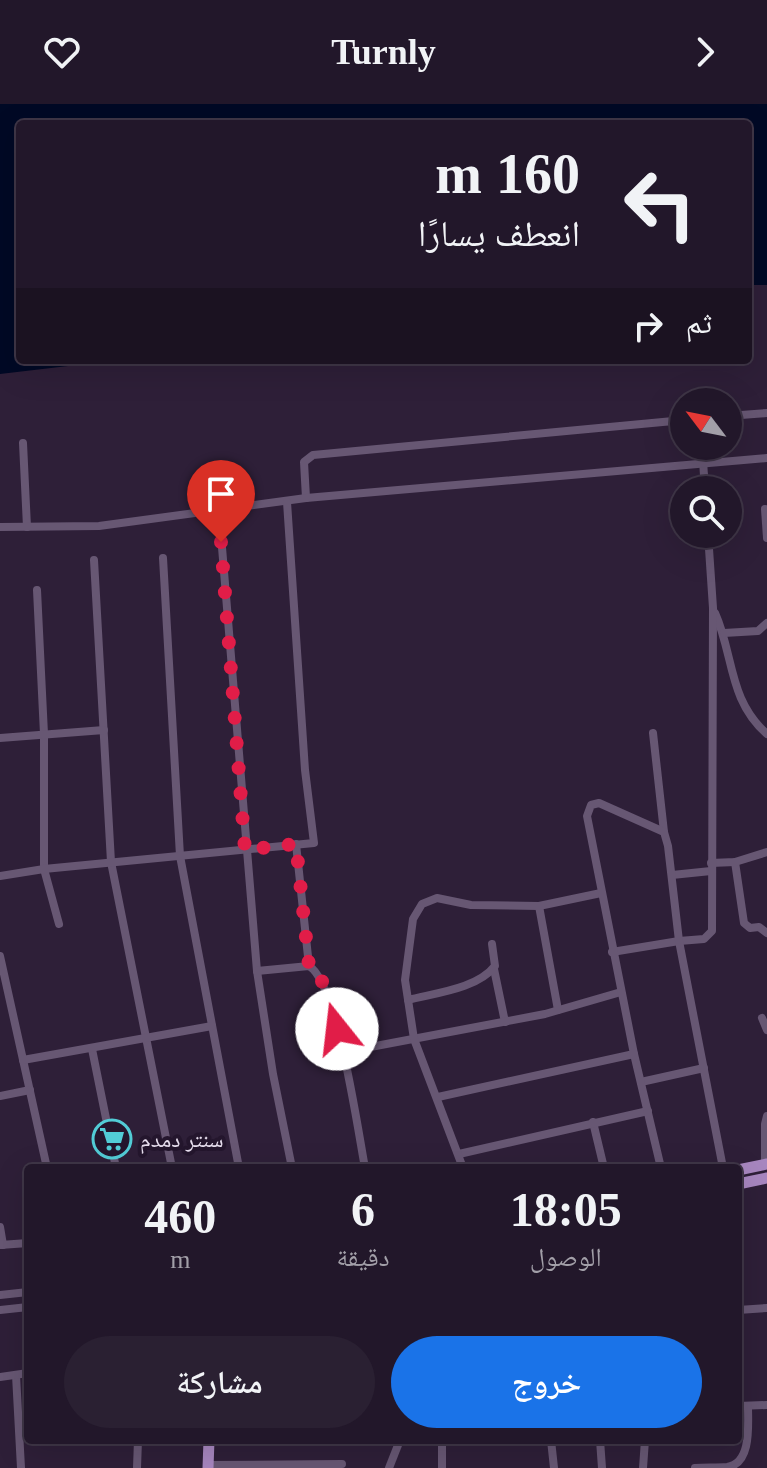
<!DOCTYPE html>
<html lang="ar">
<meta charset="utf-8">
<style>
body{margin:0;font-family:"Times New Roman","Noto Naskh Arabic",serif;background:#2a2032;color:#f1f3f6;direction:rtl;height:100vh;display:flex;flex-direction:column;font-size:30px;white-space:nowrap}
*{box-sizing:border-box;margin:0}
p{font-size:26px;color:#a29fa8}
.icon{flex:none;width:44px;height:44px;fill:none;stroke:currentColor;stroke-width:2;stroke-linecap:round;stroke-linejoin:round}
.map{position:relative;flex:1;overflow:hidden;direction:ltr}
.sheet{position:absolute;left:24px;top:1060px;width:718px;height:280px;display:flex;flex-direction:column;background:#22172a;border-radius:8px;box-shadow:0 8px 32px #0002,0 0 0 2px #3f3647;direction:rtl}
.sheet>*{flex:none}
.top-card{position:absolute;left:16px;top:16px;width:736px;height:244px;border-radius:8px;box-shadow:0 8px 32px #0002,0 0 0 2px #3f3647;direction:rtl;background:#22172a;color:#f1f3f6;overflow:hidden}
.needle{width:52px;rotate:302deg}
.fabs{position:absolute;left:670px;top:284px;display:grid;gap:16px}
.fabs a{display:grid;place-items:center;width:72px;height:72px;border-radius:50%;background:#22172a;box-shadow:0 8px 32px #0002,0 0 0 2px #3f3647;font-size:40px}
.pin{position:absolute;display:grid;place-items:center;width:68px;height:68px;color:#fff;margin:-82px -34px;border-radius:50% 50% 50% 0;rotate:-45deg;box-shadow:0 0 8px #0007}
.pin .icon{rotate:45deg}
.me{position:absolute;width:88px;margin:-44px;rotate:344deg;stroke-linejoin:round;filter:drop-shadow(0 0 6px #0008)}
.turn{display:flex;align-items:center;gap:28px;height:168px;padding:0 40px;font-size:36px}
.turn .icon{width:104px;height:104px;stroke-width:2.5}
.turn b{display:block;font-size:56px;line-height:68px}
.then{display:flex;align-items:center;height:76px;padding:0 40px;background:#0003;gap:16px;font-size:30px}
.eta{display:flex;justify-content:space-evenly;align-items:center;height:136px;text-align:center}
.eta b{font-size:48px;font-weight:600;line-height:56px}
.cta{display:flex;gap:16px;margin-top:auto;padding:16px 40px}
.cta a{flex:1;height:92px;border-radius:48px;background:#1a73e8;color:#fff;font-size:32px;font-weight:600;line-height:92px;text-align:center}
.cta a+a{background:#2a2032;color:#f1f3f6}
header{display:flex;justify-content:space-between;align-items:center;height:104px;padding:0 40px;background:#22172a;font-size:36px;font-weight:600}
.map>svg:first-child{display:block}
.water{fill:#000925}
.lines{fill:none;stroke-linecap:round;stroke-linejoin:round}
.minor{stroke:#675773;stroke-width:8}
.major{stroke:#a786bf;stroke-width:11}
.route{stroke:#e11d48;stroke-width:14;stroke-dasharray:0 25.2}
.labels{text-anchor:middle;dominant-baseline:central;stroke-width:8;stroke-linejoin:round;paint-order:stroke}
.poi-label{font-size:22px;fill:#e7deee;stroke:#24162d;text-anchor:start}
</style>
<header><svg class="icon" aria-label="forward" viewBox="0 0 24 24"><path d="M9 5l7 7-7 7"/></svg>Turnly<svg class="icon" aria-label="heart" viewBox="0 0 24 24"><path d="M12 20l-8-8c-3-5 5-10 8-4 3-6 11-1 8 4z"/></svg></header>
<div class="map">
<svg width="767" height="1364" viewBox="0 0 767 1364">
<rect width="100%" height="100%" fill="#2e1f38"/>
<polygon class="water" points="0,0 767,0 767,181 748,181 748,20 20,20 20,256 119,256 0,270"/>
<g class="lines">
<g class="minor">
<polyline points="728,312 767,309"/>
<polyline points="23,339 27,423"/>
<polyline points="702,342 705,386"/>
<polyline points="306,394 304,358 313,351 684,316"/>
<polyline points="765,405 767,434"/>
<polyline points="219,407 257,867 273,970 292,1064"/>
<polyline points="0,423 99,422 306,394 767,354"/>
<polyline points="163,454 180,752 239,1064"/>
<polyline points="94,456 111,758 172,1064"/>
<polyline points="37,486 44,630 44,765 59,820"/>
<path d="M715 509C734 551 728 596 767 630"/>
<polyline points="724,529 758,527 767,519"/>
<polyline points="653,629 664,728"/>
<polyline points="0,634 104,626"/>
<polyline points="296,740 309,862"/>
<polyline points="735,758 744,819 750,824 759,823 767,829"/>
<polyline points="711,759 735,758 767,748"/>
<polyline points="672,771 711,767"/>
<polyline points="0,772 44,765 314,739 305,666 287,398"/>
<polyline points="539,802 558,906"/>
<polyline points="612,848 679,837 704,835 712,827 713,504 708,430"/>
<polyline points="0,852 47,1064"/>
<polyline points="494,865 505,918"/>
<path d="M257 867 309 862C337 878 358 1027 365 1064"/>
<path d="M408 896C435 889 477 885 495 862L492 840"/>
<polyline points="762,914 767,926"/>
<polyline points="92,945 116,1064"/>
<polyline points="344,948 545,910 621,888"/>
<polyline points="23,956 212,922"/>
<polyline points="641,978 704,964"/>
<polyline points="0,992 30,986"/>
<polyline points="438,993 634,950"/>
<polyline points="593,1018 604,1064"/>
<polyline points="459,1050 648,1007"/>
<polyline points="765,1060 765,1020 767,1012"/>
<polyline points="463,1064 414,935 405,876 413,815 422,800 437,794 471,801 539,802 601,789"/>
<polyline points="661,1064 634,950 587,712 591,701 599,699 664,728 668,742 679,837 723,1064"/>
<polyline points="0,1123 3,1141"/>
<polyline points="0,1141 28,1139"/>
<polyline points="0,1191 28,1188"/>
<polyline points="0,1206 28,1203"/>
<polyline points="738,1206 767,1204"/>
<polyline points="16,1271 21,1364"/>
<polyline points="0,1273 28,1269"/>
<polyline points="738,1302 767,1301"/>
<polyline points="442,1336 442,1364"/>
<polyline points="551,1336 554,1364"/>
<polyline points="600,1336 602,1364"/>
<polyline points="442,1338 466,1336"/>
<polyline points="208,1361 342,1360"/>
<polyline points="137,1364 138,1336"/>
<polyline points="389,1364 400,1336"/>
<polyline points="643,1364 645,1336"/>
<path d="M695 1364C705 1363 716 1364 727 1363 752 1360 748 1320 748 1302"/>
</g>
<g class="major">
<polyline points="738,1066 767,1060"/>
<polyline points="738,1080 767,1074"/>
<polyline points="208,1364 209,1336"/>
</g>
</g>
<g class="lines">
<polyline class="route" points="221,438 245,746 296,740 309,862 320,871 337,925"/>
</g>
<defs>
<symbol id="supermarket-ring" viewBox="-11 -11 22 22"><circle r="9.5" fill="#24162d" stroke="#52ccd6" stroke-width="1.5"/><path d="M-6-5.5h2.5l.6 2H6L4.5 2H-2.5L-4.4-4H-6ZM-1.5 3.2a1.3 1.3 0 1 0 .1 0ZM3 3.2a1.3 1.3 0 1 0 .1 0Z" fill="#52ccd6"/></symbol>
</defs>
<g fill-rule="evenodd">
<use href="#supermarket-ring" x="90" y="1013" width="44" height="44"/>
</g>
<g class="labels">
<g class="poi-label">
<text x="140" y="1035">سنتر دمدم</text>
</g>
</g>
</svg>
<div class="fabs">
<a><svg class="needle" viewBox="-14 -14 28 28"><path d="M0-13l5 13h-10z" fill="#e53935"/><path d="M0 13l5-13h-10z" fill="#a29fa8"/></svg></a>
<a><svg class="icon" aria-label="search" viewBox="0 0 24 24"><circle cx="10" cy="10" r="6"/><path d="M15 15l6 6"/></svg></a>
</div>
<div class="pin" style="left:221px;top:438px;background:#d93025"><svg class="icon" aria-label="arrive" viewBox="0 0 24 24"><path d="M6 21V4h12l-3 4 3 4H6"/></svg></div>
<svg class="me" style="left:337px;top:925px" viewBox="-20 -20 40 40"><circle r="19" fill="#fff"/><path d="M0-13L10 11 0 6-10 11z" fill="#e11d48"/></svg>
<div class="top-card">
<div class="turn"><svg class="icon" aria-label="left" viewBox="0 0 24 24"><path d="M17 20v-9H6M10 6l-5 5 5 5"/></svg><div><b>160 m</b>انعطف يسارًا</div></div>
<div class="then">ثم<svg class="icon" aria-label="right" viewBox="0 0 24 24"><path d="M7 20v-9h11M14 6l5 5-5 5"/></svg></div>
</div>
<section class="sheet">
<div class="eta">
<div><b>18:05</b><p>الوصول</p></div>
<div><b>6</b><p>دقيقة</p></div>
<div><b>460</b><p>m</p></div>
</div>
<div class="cta"><a>خروج</a><a>مشاركة</a></div>
</section>
</div>
